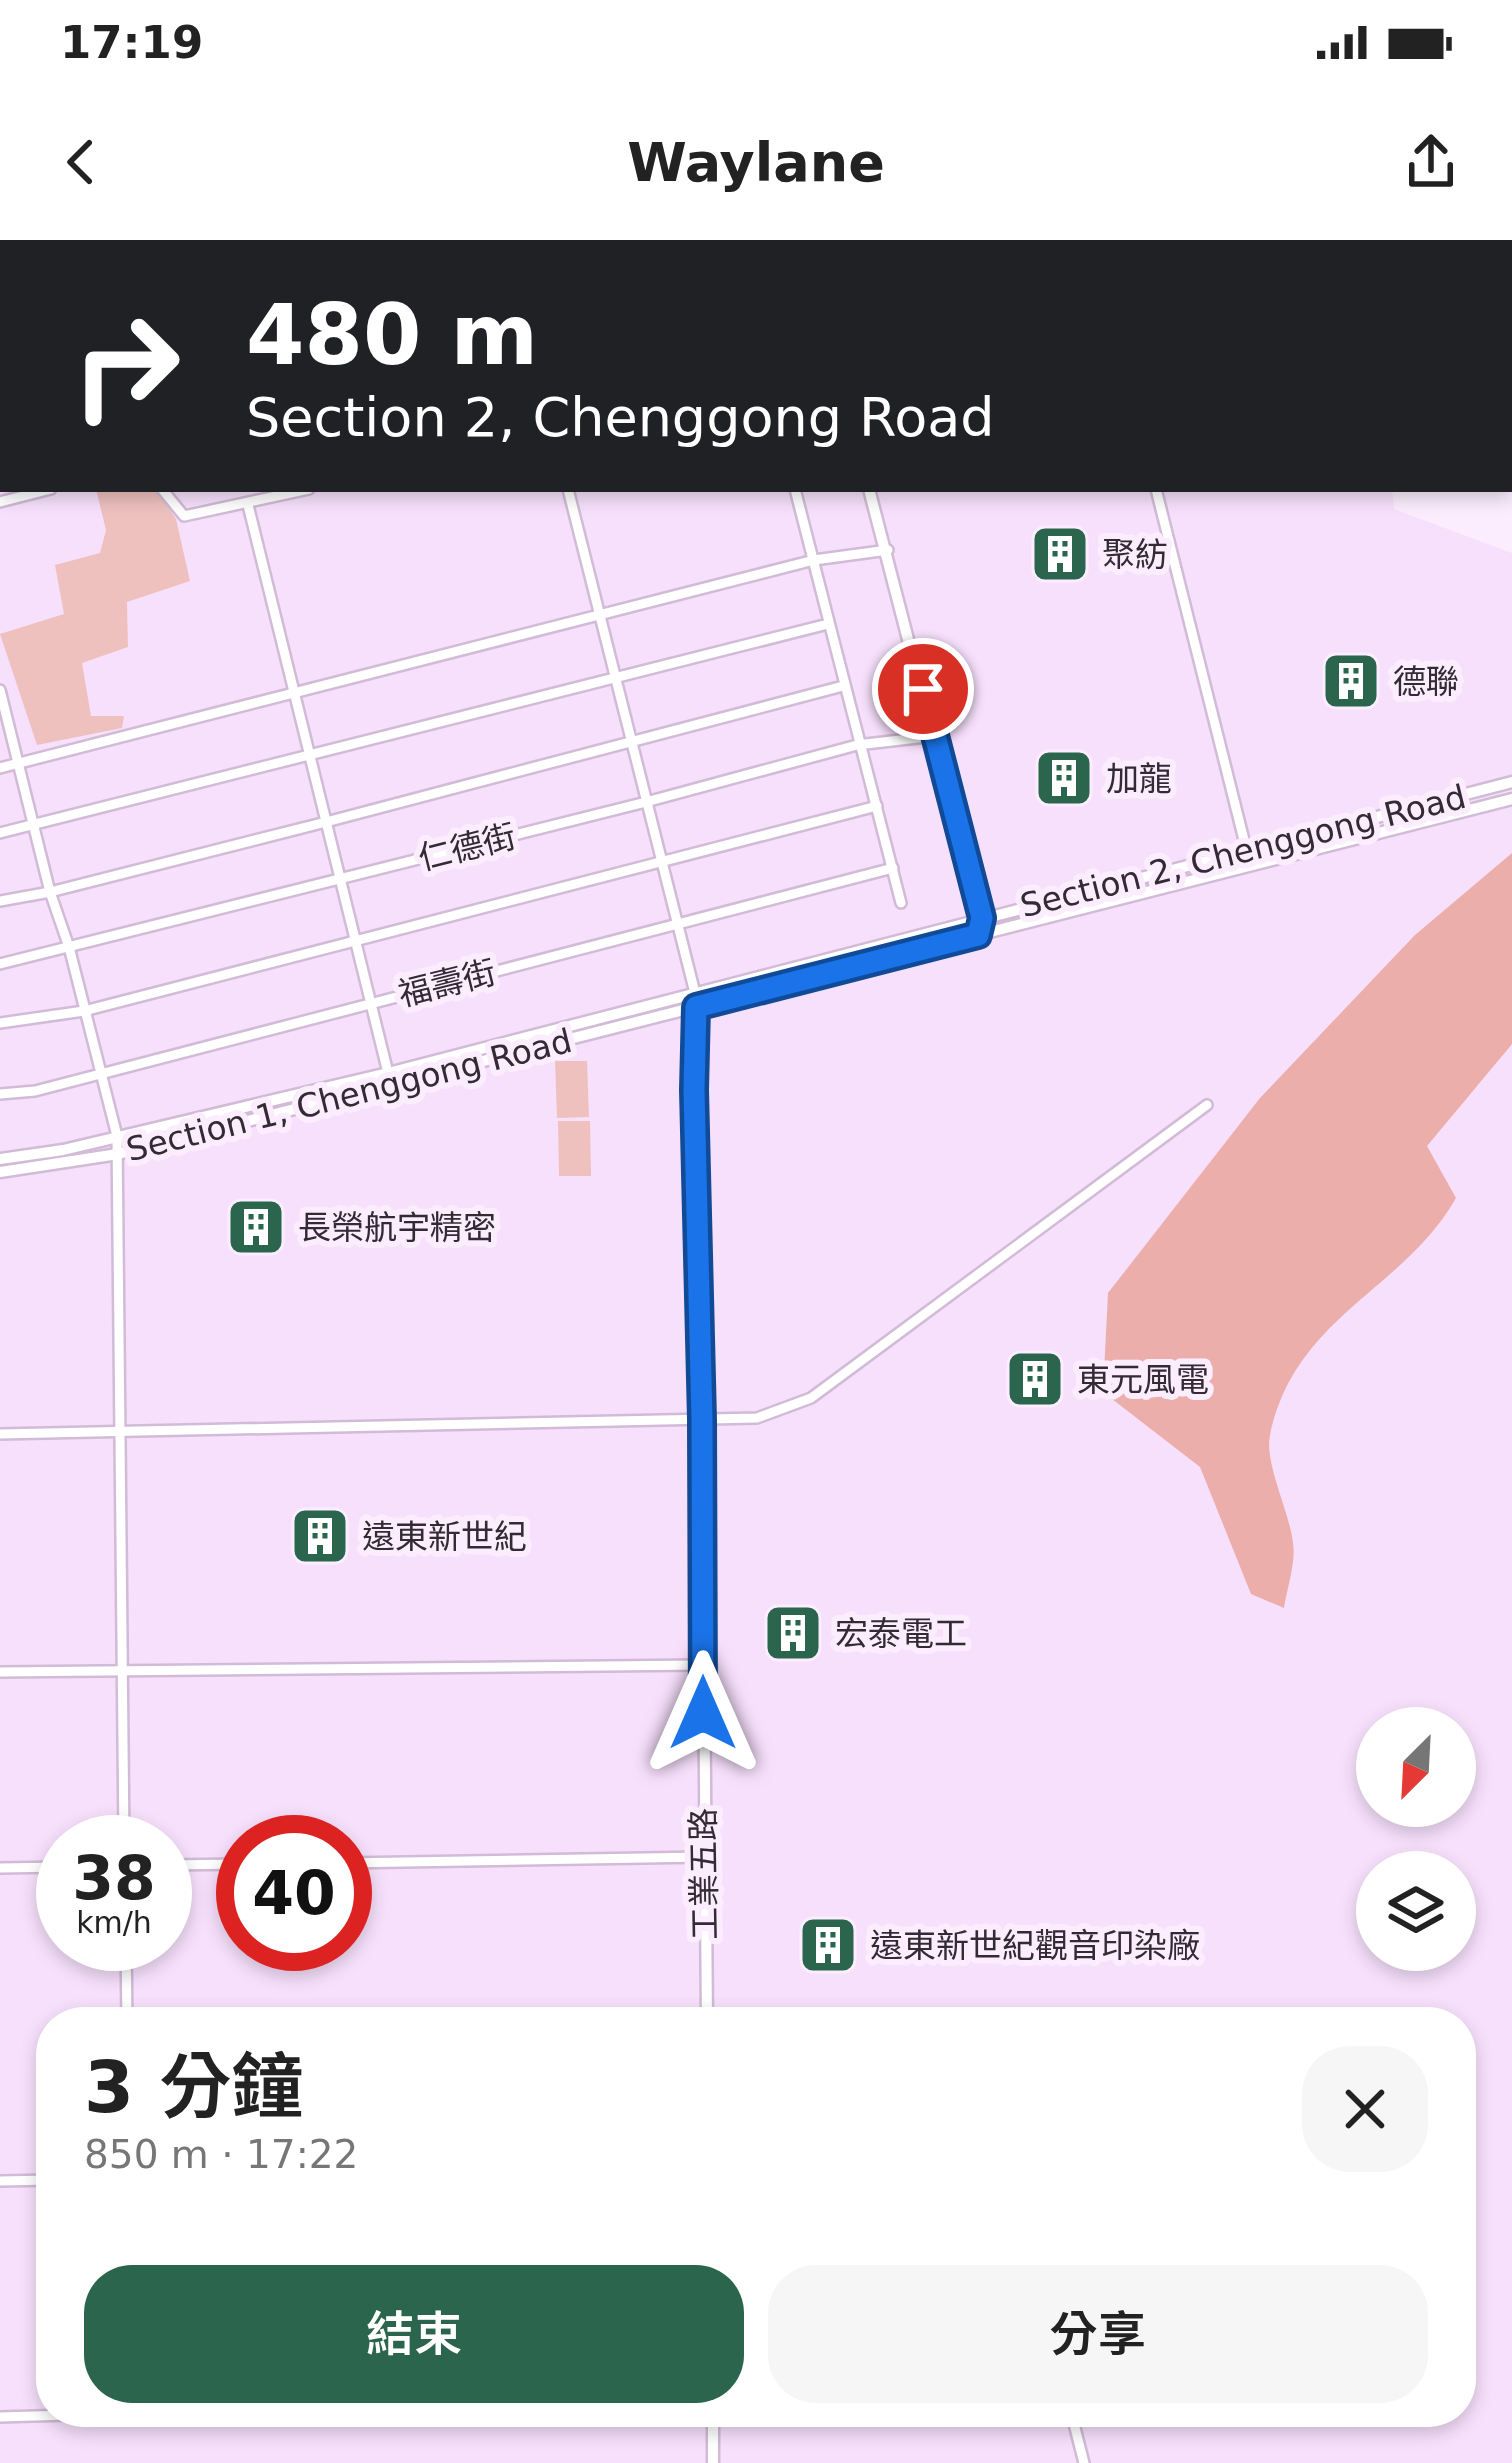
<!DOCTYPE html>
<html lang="zh-TW">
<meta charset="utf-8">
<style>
body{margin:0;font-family:"DejaVu Sans","Noto Sans TC",sans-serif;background:#f6f6f6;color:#222;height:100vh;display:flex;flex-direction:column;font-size:45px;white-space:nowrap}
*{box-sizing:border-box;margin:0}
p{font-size:39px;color:#767676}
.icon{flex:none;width:66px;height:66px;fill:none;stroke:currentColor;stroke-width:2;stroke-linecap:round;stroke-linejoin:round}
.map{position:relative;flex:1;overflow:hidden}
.panel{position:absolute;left:36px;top:1767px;width:1440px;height:420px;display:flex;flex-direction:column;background:#fff;border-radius:48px;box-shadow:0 6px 18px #0003}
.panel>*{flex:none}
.hud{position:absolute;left:0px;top:0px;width:1512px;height:252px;box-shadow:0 6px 18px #0003;background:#202124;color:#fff;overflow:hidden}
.needle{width:78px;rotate:204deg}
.controls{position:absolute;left:1356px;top:1467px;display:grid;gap:24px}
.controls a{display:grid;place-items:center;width:120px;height:120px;border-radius:50%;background:#fff;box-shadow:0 6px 18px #0003;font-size:60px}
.speed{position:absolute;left:36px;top:1575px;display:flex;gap:24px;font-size:60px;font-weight:700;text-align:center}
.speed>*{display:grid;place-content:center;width:156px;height:156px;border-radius:50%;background:#fff;box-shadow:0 6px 18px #0003;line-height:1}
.speed small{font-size:30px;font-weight:400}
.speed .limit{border:18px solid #d22;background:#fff;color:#111}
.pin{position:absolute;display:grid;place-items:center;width:102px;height:102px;color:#fff;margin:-51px;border:6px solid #fff;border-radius:50%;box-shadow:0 3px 12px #0007}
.me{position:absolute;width:132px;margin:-66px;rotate:0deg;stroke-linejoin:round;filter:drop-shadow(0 0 9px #0008)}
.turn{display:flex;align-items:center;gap:42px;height:252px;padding:0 48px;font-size:54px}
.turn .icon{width:156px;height:156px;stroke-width:2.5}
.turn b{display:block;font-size:84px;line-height:102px}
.round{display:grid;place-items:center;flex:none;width:126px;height:126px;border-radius:48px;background:#f6f6f6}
.head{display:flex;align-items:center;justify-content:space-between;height:204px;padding:0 48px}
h1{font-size:72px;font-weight:600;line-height:90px}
.primary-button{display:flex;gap:24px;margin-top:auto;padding:24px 48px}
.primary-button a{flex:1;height:138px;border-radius:48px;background:#2b654e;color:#fff;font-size:48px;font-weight:600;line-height:138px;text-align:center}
.primary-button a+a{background:#f6f6f6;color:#222}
.status{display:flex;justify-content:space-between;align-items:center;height:84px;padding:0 60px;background:#fff;direction:ltr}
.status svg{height:33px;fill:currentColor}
header{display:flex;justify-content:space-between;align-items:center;height:156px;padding:0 48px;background:#fff;font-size:54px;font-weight:600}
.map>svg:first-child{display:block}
.built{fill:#f7e0fc;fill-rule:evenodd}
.green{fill:#eec1bf}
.forest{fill:#ebaeaa}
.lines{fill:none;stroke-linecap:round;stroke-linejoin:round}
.minor-casing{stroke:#d1bbd6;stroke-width:14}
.tertiary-casing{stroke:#d1bbd6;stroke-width:15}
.minor{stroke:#fff;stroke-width:9}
.tertiary{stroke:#fff;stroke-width:10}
.route-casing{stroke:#114b97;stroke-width:30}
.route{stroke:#1a73e8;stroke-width:21}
.labels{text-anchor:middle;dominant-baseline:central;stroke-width:12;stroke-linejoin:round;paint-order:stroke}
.poi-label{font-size:33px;fill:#332a35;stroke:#fbedfe;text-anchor:start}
.street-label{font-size:33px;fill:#332a35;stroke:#fbedfe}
</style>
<div class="status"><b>17:19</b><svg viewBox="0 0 49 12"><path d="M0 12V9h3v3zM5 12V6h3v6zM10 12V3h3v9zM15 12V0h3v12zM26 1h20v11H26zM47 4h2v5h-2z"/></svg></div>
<header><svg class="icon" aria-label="back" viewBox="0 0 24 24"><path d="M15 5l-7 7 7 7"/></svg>Waylane<svg class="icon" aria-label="share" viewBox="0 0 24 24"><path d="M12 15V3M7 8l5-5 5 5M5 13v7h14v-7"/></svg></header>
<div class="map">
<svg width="1512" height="2223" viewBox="0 0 1512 2223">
<rect width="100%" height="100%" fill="#fbedfe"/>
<path class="built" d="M17 249H1392L1394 269 1512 313V2223H0V253ZM1377 1488H1455V1566H1377ZM63 1602H165V1704H63ZM243 1602H345V1704H243ZM1377 1632H1455V1710H1377ZM51 1782H1461V2172H51Z"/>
<g class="green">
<polygon points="96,249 156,249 176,279 190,341 127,362 128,407 82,423 91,476 124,476 122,488 37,505 0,394 64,374 55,325 100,313 106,290"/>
<polygon points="555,821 587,821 589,877 557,878"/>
<polygon points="558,881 590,881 591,936 559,936"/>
</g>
<path class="forest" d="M1512 613V804L1427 906 1456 958C1403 1051 1295 1076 1270 1195 1264 1223 1290 1273 1293 1303 1296 1323 1287 1348 1284 1368L1251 1354 1200 1227 1103 1152 1108 1053 1260 858 1415 695Z"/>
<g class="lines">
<defs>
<g id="minor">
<polyline points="1095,0 1096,3"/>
<polyline points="948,3 956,0"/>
<polyline points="162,249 184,276 309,249"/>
<polyline points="568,249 695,753"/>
<polyline points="795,249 901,663"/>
<polyline points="1156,249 1250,624"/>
<polyline points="0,262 51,249"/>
<polyline points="248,265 391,845"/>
<polyline points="0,450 50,652 69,707 117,896 124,1602"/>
<polyline points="0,528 814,320 888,310"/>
<polyline points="0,593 828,384"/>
<polyline points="0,661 50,652 326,582 843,446"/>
<polyline points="0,724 646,562 857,505 935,496"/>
<polyline points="0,783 84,771 877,566"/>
<polyline points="0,854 35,851 893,628"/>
<polyline points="0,1194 757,1178 811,1158 1207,865"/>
<polyline points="0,1432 702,1425"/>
<polyline points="345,1623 704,1617"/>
<polyline points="165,1625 243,1624"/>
<polyline points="0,1628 63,1627"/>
<polyline points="126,1704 127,1782"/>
<polyline points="0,1941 51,1940"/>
<polyline points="1071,2172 1084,2223"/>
<polyline points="0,2177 136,2173 713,2173"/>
</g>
<g id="tertiary">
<polyline points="812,0 812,3"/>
<polyline points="869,249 981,681"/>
<polyline points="696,765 694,850 702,1180 707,1782"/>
<polyline points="0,919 63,910 388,833 1512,542"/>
<polyline points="0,932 118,914 1512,559"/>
<polyline points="713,2172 713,2223"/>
</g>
</defs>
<use href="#minor" class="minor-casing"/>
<use href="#tertiary" class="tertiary-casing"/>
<use href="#minor" class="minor"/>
<use href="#tertiary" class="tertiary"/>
</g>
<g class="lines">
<defs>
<polyline id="route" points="703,1473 702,1180 694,850 696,767 978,695 982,678 923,449"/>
</defs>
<use href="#route" class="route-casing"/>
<use href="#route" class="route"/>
</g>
<defs>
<symbol id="building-square" viewBox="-11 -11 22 22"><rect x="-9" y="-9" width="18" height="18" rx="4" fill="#2b654e" stroke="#fbedfe"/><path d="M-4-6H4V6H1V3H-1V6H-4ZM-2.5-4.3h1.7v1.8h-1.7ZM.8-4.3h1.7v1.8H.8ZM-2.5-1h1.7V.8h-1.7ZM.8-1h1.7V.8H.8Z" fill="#fff"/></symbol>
</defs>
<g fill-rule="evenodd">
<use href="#building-square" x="1027" y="281" width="66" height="66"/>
<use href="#building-square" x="1318" y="408" width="66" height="66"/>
<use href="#building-square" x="1031" y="505" width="66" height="66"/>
<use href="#building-square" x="223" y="954" width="66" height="66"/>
<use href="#building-square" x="1002" y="1106" width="66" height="66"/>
<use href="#building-square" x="287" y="1263" width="66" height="66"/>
<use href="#building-square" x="760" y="1360" width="66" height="66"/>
<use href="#building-square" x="795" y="1672" width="66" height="66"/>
</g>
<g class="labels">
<g class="poi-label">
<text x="1102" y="314">聚紡</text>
<text x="1393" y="441">德聯</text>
<text x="1106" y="538">加龍</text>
<text x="298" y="987">長榮航宇精密</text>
<text x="1077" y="1139">東元風電</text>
<text x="362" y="1296">遠東新世紀</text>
<text x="835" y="1393">宏泰電工</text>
<text x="870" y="1705">遠東新世紀觀音印染廠</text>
</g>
<g class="street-label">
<text transform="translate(467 607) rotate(-14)">仁德街</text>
<text transform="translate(1243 611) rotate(-14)">Section 2, Chenggong Road</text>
<text transform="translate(447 743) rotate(-14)">福壽街</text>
<text transform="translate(349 855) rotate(-14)">Section 1, Chenggong Road</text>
<text transform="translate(704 1634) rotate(-91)">工業五路</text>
</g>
</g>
</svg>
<div class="controls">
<a><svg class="needle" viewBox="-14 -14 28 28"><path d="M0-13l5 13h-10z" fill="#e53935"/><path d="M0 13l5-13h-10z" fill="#767676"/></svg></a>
<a><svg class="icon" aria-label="layers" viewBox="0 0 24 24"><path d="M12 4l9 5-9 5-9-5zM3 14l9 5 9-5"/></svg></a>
</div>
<div class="speed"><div>38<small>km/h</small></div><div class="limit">40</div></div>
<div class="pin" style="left:923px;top:449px;background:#d93025"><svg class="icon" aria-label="arrive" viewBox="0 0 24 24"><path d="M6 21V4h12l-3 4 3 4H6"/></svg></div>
<svg class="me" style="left:703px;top:1473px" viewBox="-20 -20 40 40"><path d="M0-17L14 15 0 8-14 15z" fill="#1a73e8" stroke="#fff" stroke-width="4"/></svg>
<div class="hud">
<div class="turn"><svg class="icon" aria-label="right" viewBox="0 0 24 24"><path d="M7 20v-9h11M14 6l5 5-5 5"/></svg><div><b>480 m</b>Section 2, Chenggong Road</div></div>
</div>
<section class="panel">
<div class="head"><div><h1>3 分鐘</h1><p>850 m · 17:22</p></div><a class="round"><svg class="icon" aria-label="close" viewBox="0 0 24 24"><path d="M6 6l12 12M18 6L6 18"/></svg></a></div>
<div class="primary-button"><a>結束</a><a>分享</a></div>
</section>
</div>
